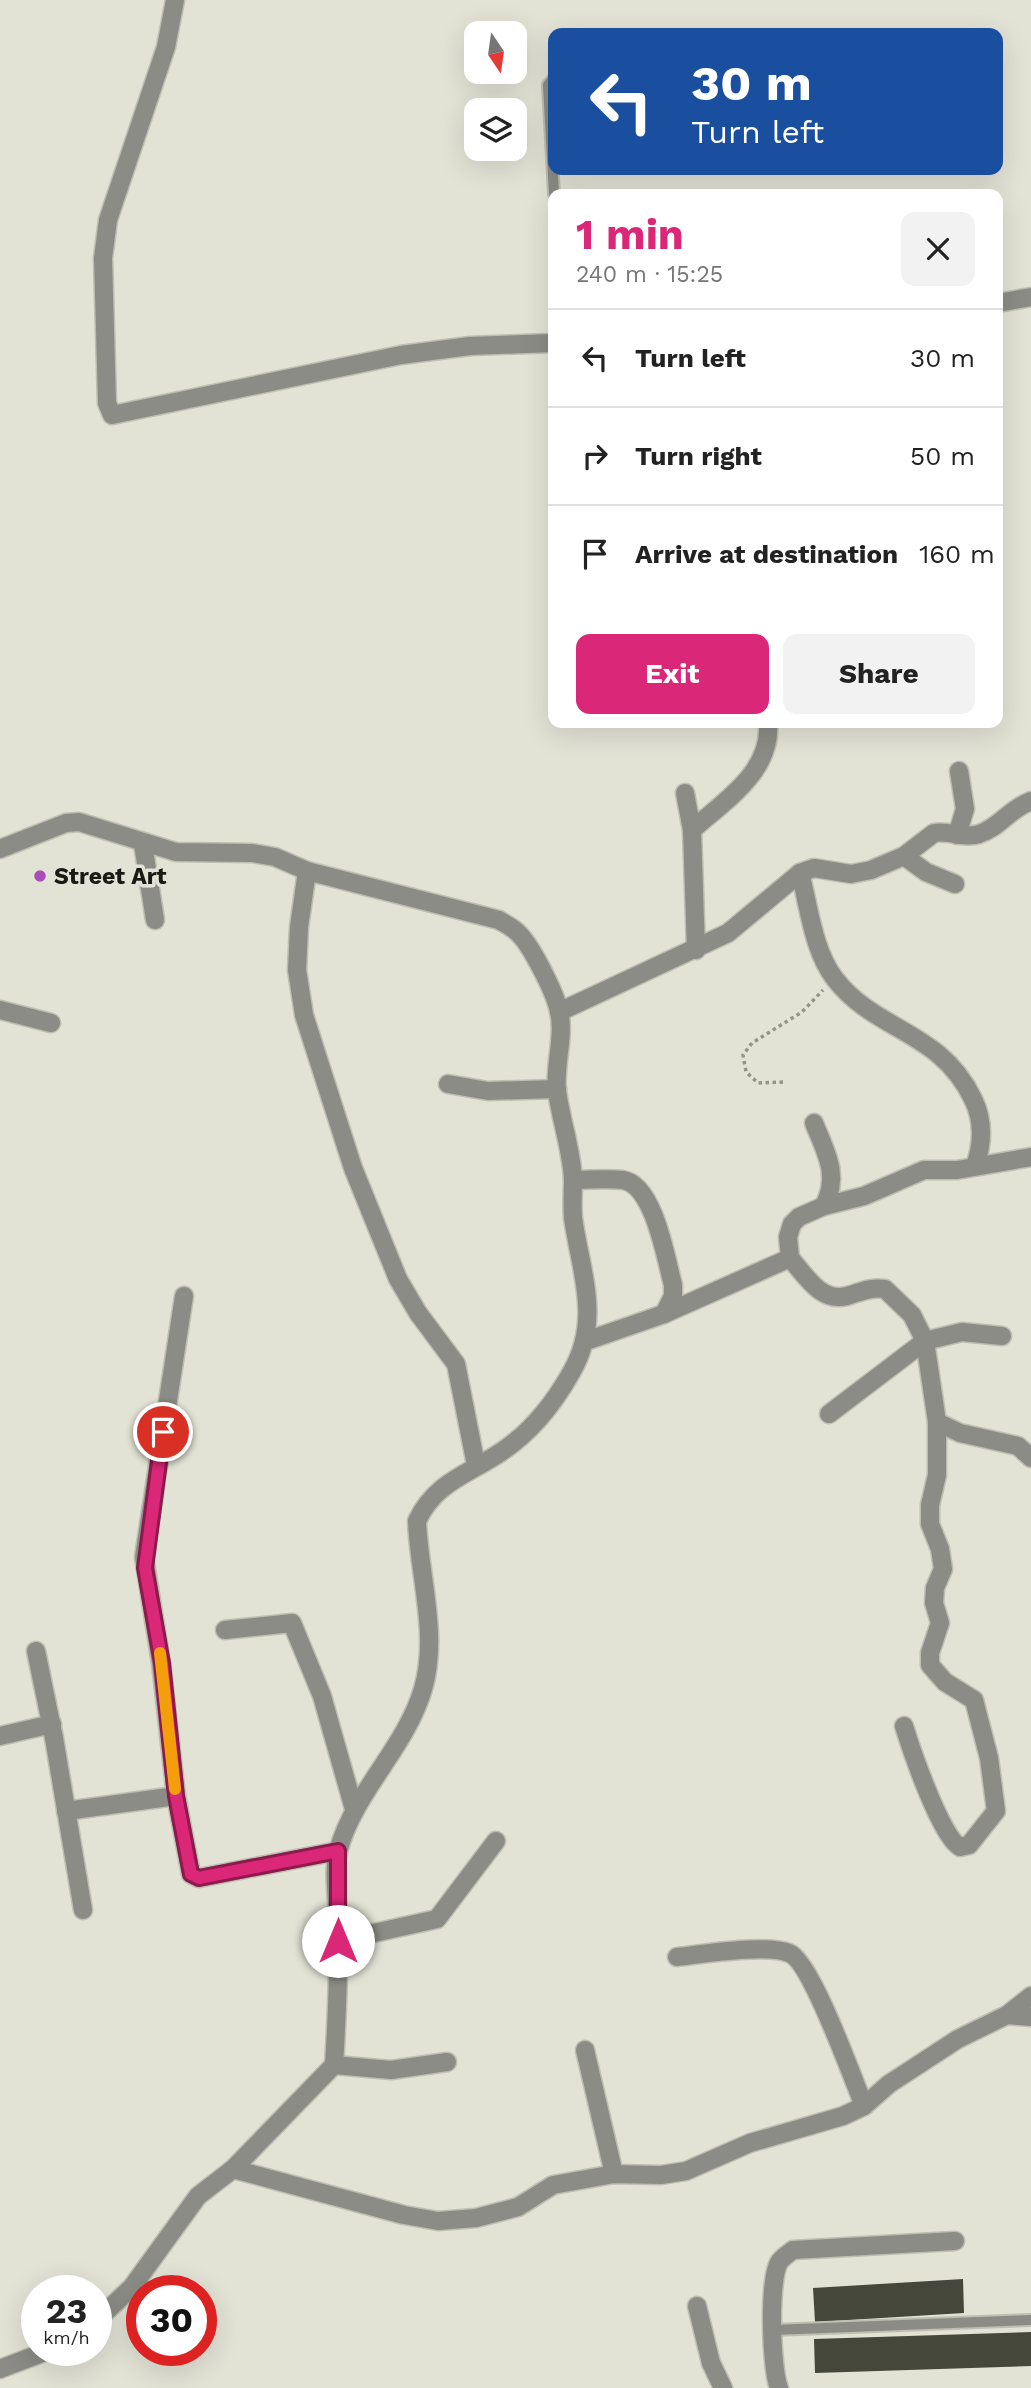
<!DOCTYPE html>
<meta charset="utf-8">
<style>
body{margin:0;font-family:"Work Sans",sans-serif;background:#f2f2f2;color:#222;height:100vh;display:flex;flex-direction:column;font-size:26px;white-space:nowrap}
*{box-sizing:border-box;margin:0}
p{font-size:23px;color:#767676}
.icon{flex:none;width:38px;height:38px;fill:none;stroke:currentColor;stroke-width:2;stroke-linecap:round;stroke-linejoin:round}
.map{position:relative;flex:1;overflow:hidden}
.details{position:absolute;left:548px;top:189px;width:455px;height:539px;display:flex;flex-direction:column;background:#fff;border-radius:14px;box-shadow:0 7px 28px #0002}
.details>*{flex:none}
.banner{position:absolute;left:548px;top:28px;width:455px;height:147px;border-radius:14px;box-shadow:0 7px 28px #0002;background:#1a4fa0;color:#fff;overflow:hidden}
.needle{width:46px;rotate:167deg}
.tools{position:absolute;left:464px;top:21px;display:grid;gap:14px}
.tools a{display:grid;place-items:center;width:63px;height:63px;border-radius:14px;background:#fff;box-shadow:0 7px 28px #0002;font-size:35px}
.speed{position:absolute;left:21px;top:2275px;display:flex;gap:14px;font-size:35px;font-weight:700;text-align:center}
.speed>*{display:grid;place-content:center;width:91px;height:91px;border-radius:50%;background:#fff;box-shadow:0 7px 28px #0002;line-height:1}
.speed small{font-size:18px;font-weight:400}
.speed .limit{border:10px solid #d22;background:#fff;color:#111}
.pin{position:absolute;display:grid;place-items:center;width:60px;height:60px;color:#fff;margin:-30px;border:4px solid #fff;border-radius:50%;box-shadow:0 2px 7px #0007}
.me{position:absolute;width:77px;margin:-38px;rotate:0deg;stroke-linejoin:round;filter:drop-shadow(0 0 5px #0008)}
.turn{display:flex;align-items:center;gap:24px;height:147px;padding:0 28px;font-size:32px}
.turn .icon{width:91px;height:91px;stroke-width:2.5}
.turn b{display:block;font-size:49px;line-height:60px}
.round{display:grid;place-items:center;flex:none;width:74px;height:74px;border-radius:14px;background:#f2f2f2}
.headline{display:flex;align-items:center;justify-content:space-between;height:119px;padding:0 28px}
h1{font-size:42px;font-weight:700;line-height:52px;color:#db2777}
.cta{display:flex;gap:14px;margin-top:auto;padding:14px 28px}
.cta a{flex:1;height:80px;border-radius:14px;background:#db2777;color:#fff;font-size:28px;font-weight:700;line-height:80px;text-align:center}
.cta a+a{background:#f2f2f2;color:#222}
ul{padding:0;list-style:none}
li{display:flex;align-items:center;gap:21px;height:98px;padding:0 28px;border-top:2px solid #e0e0e0}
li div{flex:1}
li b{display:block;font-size:26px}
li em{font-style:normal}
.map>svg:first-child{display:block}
.building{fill:#46473b}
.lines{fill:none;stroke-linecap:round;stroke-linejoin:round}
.service-casing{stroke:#bebfb2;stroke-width:14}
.minor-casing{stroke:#bebfb2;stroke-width:21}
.path{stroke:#94958a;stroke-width:3.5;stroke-dasharray:3.5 3.5;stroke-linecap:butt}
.service{stroke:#8c8c86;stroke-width:10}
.minor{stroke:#8c8c86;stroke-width:18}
.route-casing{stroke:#8e194d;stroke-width:18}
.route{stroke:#db2777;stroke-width:12}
.slow{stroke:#f59e0b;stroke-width:12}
.poi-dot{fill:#a84eba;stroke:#e2e3d5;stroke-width:2.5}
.labels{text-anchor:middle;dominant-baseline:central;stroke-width:7;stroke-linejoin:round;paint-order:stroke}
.poi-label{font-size:23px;font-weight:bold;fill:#1a1a15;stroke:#e2e3d5;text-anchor:start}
</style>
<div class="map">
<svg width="1031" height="2388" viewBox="0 0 1031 2388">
<rect width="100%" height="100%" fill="#e2e3d5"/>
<g class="building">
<polygon points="963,2279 964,2313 815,2322 813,2288"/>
<polygon points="1031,2332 1031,2366 815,2373 814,2339"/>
</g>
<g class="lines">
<defs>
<g id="service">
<polyline points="553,79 548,85 554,194"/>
<polyline points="773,2330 1031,2320"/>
</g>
<g id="minor">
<polyline points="175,0 166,47 108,220 103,258 107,403 112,415 401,355 470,346 553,343"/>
<polyline points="998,303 1031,297"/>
<polyline points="685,793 692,830 696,950"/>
<path d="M692 830C724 801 772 772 768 723"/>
<polyline points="957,835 965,809 959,771"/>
<polyline points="143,844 155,920"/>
<path d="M0 849 66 823 79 822 176 852 252 853 275 857 307 871 499 920C505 924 512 927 517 932 531 944 555 993 559 1011 565 1036 554 1066 557 1091 561 1121 572 1151 573 1180 573 1193 572 1205 573 1218 581 1273 602 1320 571 1373 554 1403 530 1433 501 1452 469 1474 435 1482 417 1521 419 1576 439 1635 423 1689 406 1747 356 1790 339 1848 332 1869 338 1900 338 1922 339 1970 337 2017 334 2065L233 2169 198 2196 132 2287 96 2321"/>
<polyline points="904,856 926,872 955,884"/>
<polyline points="307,871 299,927 297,970 304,1015 353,1168 398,1279 418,1313 456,1364 476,1465"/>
<path d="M800 873C809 906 813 951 835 979 876 1032 940 1030 973 1099 984 1121 983 1143 975 1166"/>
<polyline points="0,1010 51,1023"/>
<path d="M559 1012 728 933 800 873 814 868 851 874 871 870 904 856 934 833C949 830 965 839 979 834 999 828 1009 809 1031 801"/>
<polyline points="448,1084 488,1091 557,1089"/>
<path d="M814 1123C826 1153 840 1175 824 1206"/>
<path d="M573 1180C589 1180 607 1178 623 1180 654 1185 666 1259 673 1285V1296L664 1314"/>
<path d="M790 1258C805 1275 821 1303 847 1296 861 1292 869 1287 885 1289L912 1315 925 1341 937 1422V1475L930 1505V1524L940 1549 943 1569 935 1588 934 1603 940 1623 930 1653V1665L945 1682 974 1700 989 1758 996 1811 969 1845 960 1847C941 1837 911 1749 904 1726"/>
<polyline points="184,1296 144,1557 161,1663 176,1796 191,1874 199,1878 338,1851"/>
<polyline points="586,1341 664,1314 790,1258 788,1237 792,1224 799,1217 824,1206 864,1196 924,1170 957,1170 1031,1157"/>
<polyline points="829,1414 925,1341 962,1332 1002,1336"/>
<polyline points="937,1422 960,1433 1018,1446 1031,1458"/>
<polyline points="225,1630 292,1623 322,1696 354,1809"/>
<polyline points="36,1651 54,1738 83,1910"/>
<polyline points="0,1736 52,1724"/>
<polyline points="66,1811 176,1796"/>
<polyline points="338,1941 437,1919 496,1841"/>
<path d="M677 1957C704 1954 765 1944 789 1953 811 1961 853 2079 864 2106"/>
<polyline points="1007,2015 1031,1996"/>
<polyline points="585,2050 614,2174"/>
<polyline points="334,2065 391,2070 447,2062"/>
<polyline points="233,2169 404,2215 438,2221 476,2218 518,2207 553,2185 614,2174 661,2175 686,2171 750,2143 843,2116 864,2106 889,2084 958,2039 1007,2015 1031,2017"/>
<polyline points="697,2306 711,2363 723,2388"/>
<polyline points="0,2369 50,2350"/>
<path d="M779 2388C771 2369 768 2277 780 2261 783 2257 789 2253 793 2250L955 2241"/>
</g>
</defs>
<use href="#service" class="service-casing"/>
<use href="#minor" class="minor-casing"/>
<polyline class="path" points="783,1082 758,1083 746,1072 743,1055 752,1043 802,1012 823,990"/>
<use href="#service" class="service"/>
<use href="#minor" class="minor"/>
</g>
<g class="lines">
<defs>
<polyline id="route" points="163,1432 145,1568 162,1663 176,1796 191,1874 199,1878 338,1851 338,1941"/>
</defs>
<use href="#route" class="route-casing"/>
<use href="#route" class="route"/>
<polyline class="slow" points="160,1653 175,1789"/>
</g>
<circle class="poi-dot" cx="40" cy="876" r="7"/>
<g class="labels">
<g class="poi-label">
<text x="54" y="876">Street Art</text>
</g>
</g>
</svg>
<div class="tools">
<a><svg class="needle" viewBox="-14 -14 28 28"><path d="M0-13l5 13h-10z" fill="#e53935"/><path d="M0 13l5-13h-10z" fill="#767676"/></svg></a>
<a><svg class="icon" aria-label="layers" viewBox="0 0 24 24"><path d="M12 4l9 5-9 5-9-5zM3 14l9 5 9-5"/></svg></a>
</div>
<div class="speed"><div>23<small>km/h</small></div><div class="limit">30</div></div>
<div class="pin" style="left:163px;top:1432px;background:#d93025"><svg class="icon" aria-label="arrive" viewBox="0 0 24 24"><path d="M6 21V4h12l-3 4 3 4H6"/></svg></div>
<svg class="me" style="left:338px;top:1941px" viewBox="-20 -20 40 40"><circle r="19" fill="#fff"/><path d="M0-13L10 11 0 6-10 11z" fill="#db2777"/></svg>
<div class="banner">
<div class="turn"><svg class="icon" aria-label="left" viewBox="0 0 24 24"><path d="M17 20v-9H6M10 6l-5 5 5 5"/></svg><div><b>30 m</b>Turn left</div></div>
</div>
<section class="details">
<div class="headline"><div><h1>1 min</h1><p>240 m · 15:25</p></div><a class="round"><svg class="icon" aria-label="close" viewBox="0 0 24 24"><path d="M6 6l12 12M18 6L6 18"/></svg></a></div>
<ul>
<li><svg class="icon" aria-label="left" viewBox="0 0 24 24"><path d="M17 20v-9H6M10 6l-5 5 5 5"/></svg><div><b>Turn left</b></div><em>30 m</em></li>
<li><svg class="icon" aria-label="right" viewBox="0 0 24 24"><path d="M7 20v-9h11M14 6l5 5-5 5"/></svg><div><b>Turn right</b></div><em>50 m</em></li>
<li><svg class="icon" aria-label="arrive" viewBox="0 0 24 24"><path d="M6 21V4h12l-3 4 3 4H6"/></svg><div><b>Arrive at destination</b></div><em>160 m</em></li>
</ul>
<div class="cta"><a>Exit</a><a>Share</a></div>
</section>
</div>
